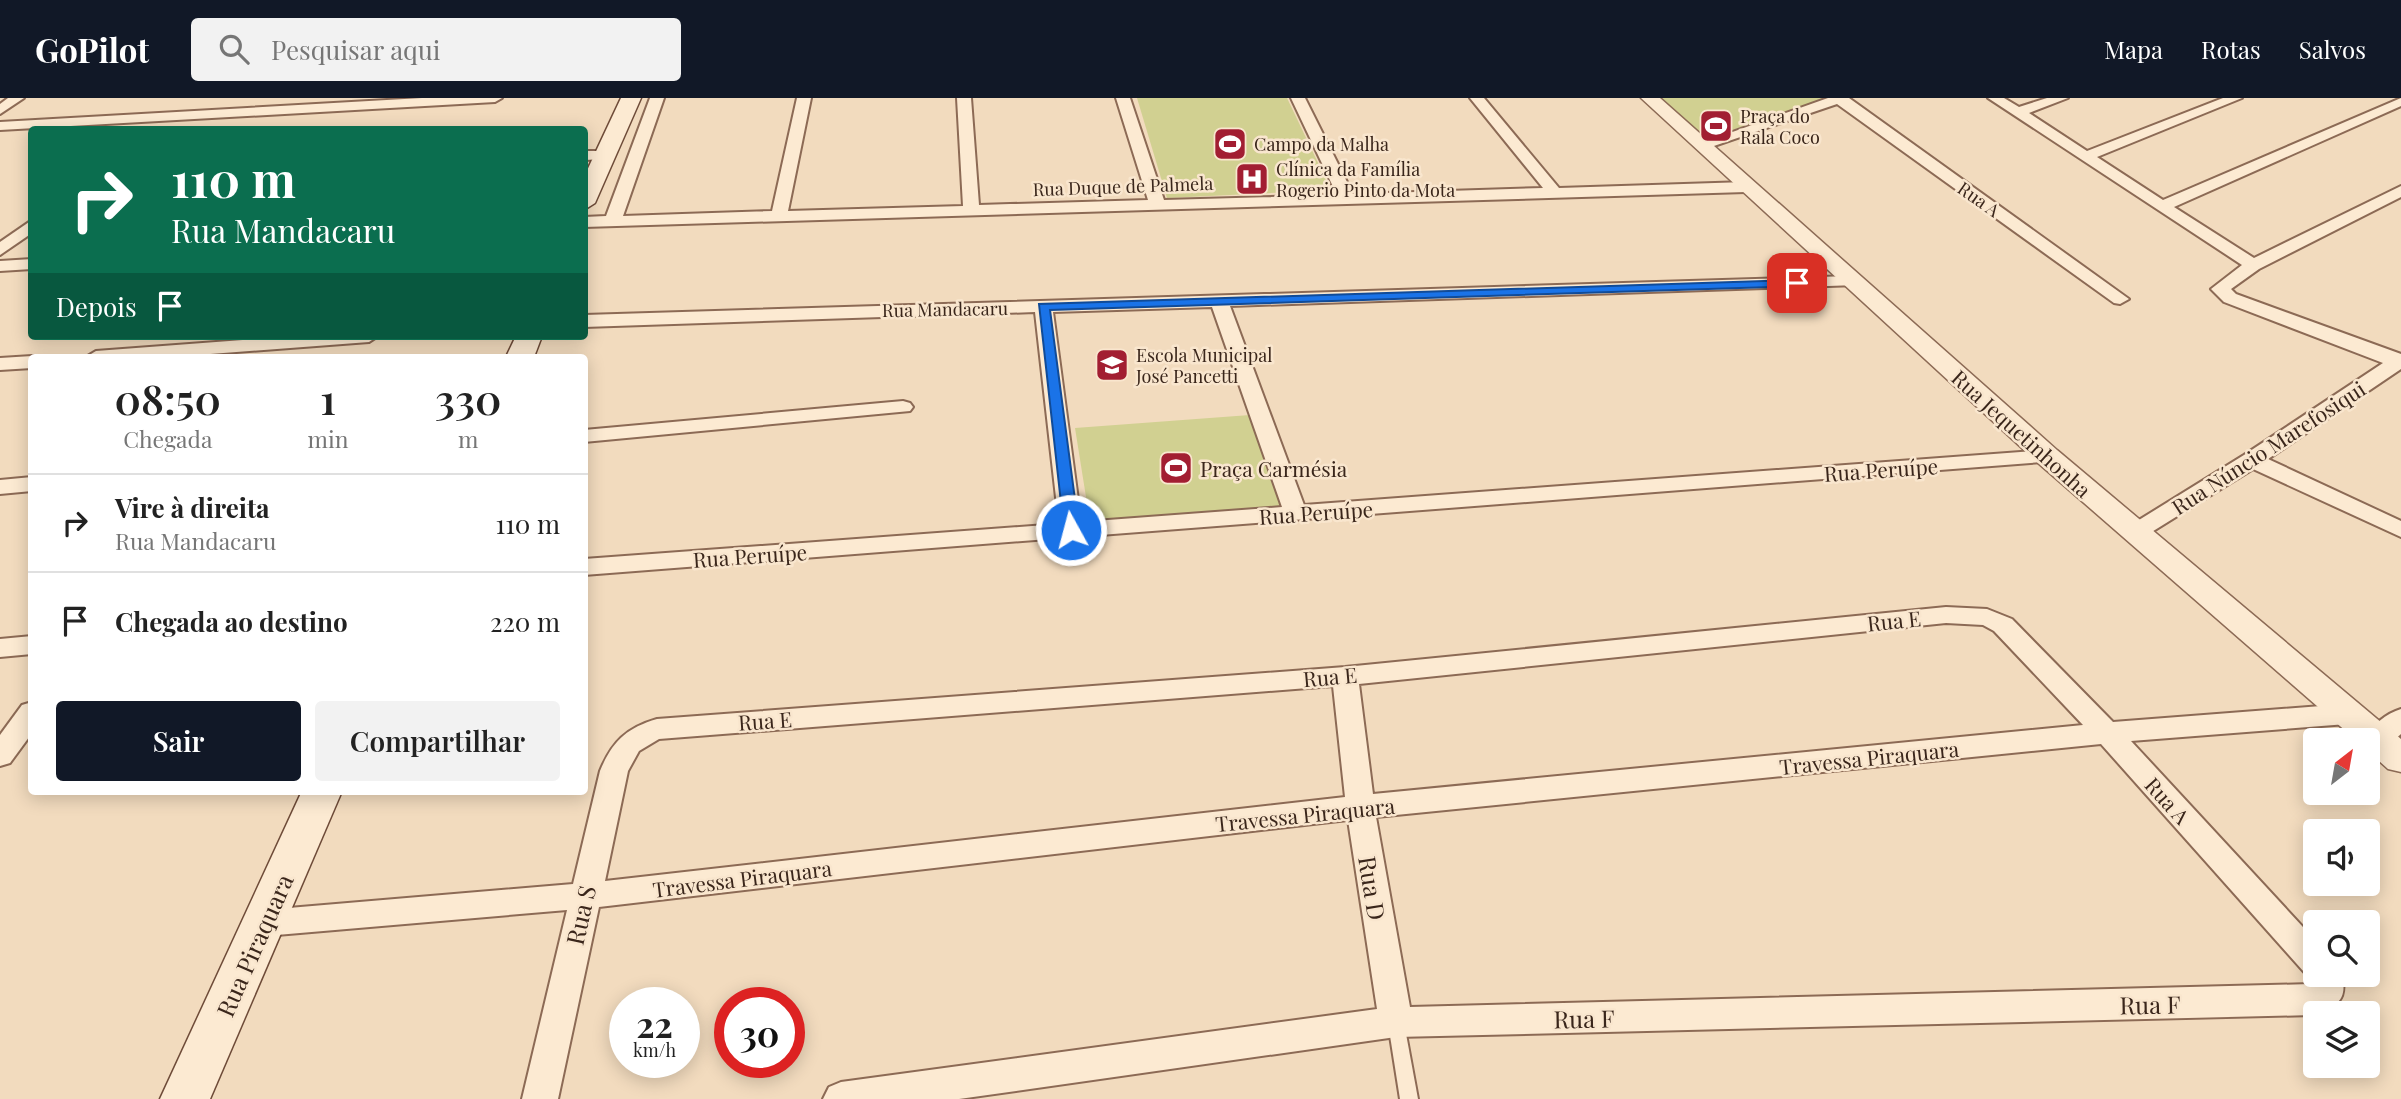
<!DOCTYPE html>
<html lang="pt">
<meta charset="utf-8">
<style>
body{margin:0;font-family:"Playfair Display",serif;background:#f2f2f2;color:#222;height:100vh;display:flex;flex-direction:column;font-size:26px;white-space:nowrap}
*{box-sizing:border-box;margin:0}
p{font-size:23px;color:#767676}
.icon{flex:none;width:38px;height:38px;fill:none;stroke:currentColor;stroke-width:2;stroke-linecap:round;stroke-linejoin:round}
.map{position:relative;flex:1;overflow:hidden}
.panel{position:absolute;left:28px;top:256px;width:560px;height:441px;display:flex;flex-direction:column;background:#fff;border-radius:7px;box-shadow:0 4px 18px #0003}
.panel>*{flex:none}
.hud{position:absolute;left:28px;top:28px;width:560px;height:214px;border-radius:7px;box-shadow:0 4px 18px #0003;background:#0b6e4f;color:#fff;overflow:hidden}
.needle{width:46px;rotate:31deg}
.fabs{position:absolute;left:2303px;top:630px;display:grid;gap:14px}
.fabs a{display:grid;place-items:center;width:77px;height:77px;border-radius:7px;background:#fff;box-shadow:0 4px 18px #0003;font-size:35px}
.speed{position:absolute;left:609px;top:889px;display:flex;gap:14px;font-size:35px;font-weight:700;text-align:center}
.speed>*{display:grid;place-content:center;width:91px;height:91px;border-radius:50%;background:#fff;box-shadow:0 4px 18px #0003;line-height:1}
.speed small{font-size:18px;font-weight:400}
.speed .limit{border:10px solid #d22;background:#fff;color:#111}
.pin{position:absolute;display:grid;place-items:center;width:60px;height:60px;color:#fff;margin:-30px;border-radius:14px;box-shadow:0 4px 10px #0006}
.me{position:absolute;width:77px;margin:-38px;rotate:353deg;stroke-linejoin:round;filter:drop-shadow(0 0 5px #0008)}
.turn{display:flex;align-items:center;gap:24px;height:147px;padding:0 28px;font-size:32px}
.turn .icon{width:91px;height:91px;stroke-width:2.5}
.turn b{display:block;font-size:49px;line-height:60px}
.then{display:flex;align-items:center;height:66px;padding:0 28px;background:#0003;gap:14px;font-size:26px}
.eta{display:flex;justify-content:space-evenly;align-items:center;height:119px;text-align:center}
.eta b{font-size:42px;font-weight:600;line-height:49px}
.action{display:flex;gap:14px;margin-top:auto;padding:14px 28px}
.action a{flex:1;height:80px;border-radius:7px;background:#111827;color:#fff;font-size:28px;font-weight:600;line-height:80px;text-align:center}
.action a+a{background:#f2f2f2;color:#222}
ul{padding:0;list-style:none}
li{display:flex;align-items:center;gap:21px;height:98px;padding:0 28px;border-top:2px solid #e0e0e0}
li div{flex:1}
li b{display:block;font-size:26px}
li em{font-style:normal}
header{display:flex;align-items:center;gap:42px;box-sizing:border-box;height:98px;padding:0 35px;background:#111827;color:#fff}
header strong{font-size:33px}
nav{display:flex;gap:38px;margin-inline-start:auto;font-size:24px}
.search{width:490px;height:63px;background:#f2f2f2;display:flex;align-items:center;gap:18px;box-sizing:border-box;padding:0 24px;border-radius:7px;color:#767676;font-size:26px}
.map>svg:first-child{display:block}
.green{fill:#d1d091}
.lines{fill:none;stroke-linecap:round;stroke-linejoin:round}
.service-casing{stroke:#8c6a55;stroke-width:4}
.minor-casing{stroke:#8c6a55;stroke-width:4}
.tertiary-casing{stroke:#8c6a55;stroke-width:3}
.secondary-casing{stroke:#6e4b38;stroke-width:3}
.service{fill:#fcead2;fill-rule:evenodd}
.minor{fill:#fcead2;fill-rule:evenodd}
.tertiary{fill:#fcead2;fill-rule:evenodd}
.secondary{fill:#fcead2;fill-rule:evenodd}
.route{fill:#1a73e8;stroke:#114b97;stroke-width:2}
.labels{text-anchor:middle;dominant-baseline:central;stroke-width:5;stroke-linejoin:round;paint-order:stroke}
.far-poi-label{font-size:18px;fill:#3a261b;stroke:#f9e6ce;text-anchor:start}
.far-street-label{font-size:18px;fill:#3a261b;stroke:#f9e6ce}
.street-label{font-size:21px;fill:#3a261b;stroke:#f9e6ce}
.poi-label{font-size:21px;fill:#3a261b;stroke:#f9e6ce;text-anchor:start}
.near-street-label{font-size:24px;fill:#3a261b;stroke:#f9e6ce}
</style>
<header>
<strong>GoPilot</strong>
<div class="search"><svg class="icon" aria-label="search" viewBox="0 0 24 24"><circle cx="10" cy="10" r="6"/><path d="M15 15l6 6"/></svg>Pesquisar aqui</div>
<nav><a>Mapa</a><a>Rotas</a><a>Salvos</a></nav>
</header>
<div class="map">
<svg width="2401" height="1001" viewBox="0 0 2401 1001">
<rect width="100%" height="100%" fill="#f2dbbe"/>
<g class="green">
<polygon points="1137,0 1287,0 1331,92 1167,100"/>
<polygon points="1654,0 1834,0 1706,40"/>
<polygon points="1250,317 1284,410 1090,424 1075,330"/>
</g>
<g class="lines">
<defs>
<polygon id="service" points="1396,917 1402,920 1404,925 1418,1001 1400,1001 1388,925 1390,920"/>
<g id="minor">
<polygon points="8,0 24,0 0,16 0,6"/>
<polygon points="422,0 502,0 495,4 0,32 0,24"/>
<polygon points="650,0 664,0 623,118 772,113 797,0 811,0 788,113 963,108 957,0 971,0 979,107 1148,102 1116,0 1130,0 1164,102 1337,97 1291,0 1305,0 1353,96 1543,90 1470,0 1484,0 1559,90 1746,84 1754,89 1746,94 584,129 584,119 606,118"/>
<polygon points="1828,0 1849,0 2129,201 2120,206 2114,205 1837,6 1708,50 1698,50 1696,47"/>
<polygon points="1988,0 2004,0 2019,9 2047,0 2068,0 2029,15 2087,53 2223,0 2242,0 2097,59 2163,102 2401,0 2401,8 2174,109 2254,160 2401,88 2401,99 2259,171 2231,191 2236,196 2401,256 2401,271 2268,361 2401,423 2401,439 2253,371 2142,440 2126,440 2122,435 2126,430 2244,357 2383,265 2224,204 2211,191 2242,167"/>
<polygon points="584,53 606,53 613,57 606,61 584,62"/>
<polygon points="32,122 32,135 0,157 0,144"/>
<polygon points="32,161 32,171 0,173 0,163"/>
<path d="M1851 178 1857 179 1860 183 1857 187 1230 208 1304 407 2047 352 2055 353 2058 358 2055 363 584 477V461L1059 426 1035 214 584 229V217ZM1212 209 1282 409 1081 424 1053 214Z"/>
<polygon points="295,238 378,238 369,244 171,259 86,259 96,253"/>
<polygon points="32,258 35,259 32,259 32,270 0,272 0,260"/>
<polygon points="903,303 910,305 913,309 910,313 584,344 584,332"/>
<polygon points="32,379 32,393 0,396 0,382"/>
<path d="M1946 509 1987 511 2012 521 2113 624 2347 606 2357 609 2360 616 2357 623 2347 626 2131 643 2315 842V877H2342C2348 904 2336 908 2313 917L1396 939 959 1001H823L829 989 841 984 1377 911 1348 722 599 809 558 1001H522L567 812 265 838 254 834 249 825 254 816 265 812 573 786 600 673C612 644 626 630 657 621L1345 569ZM1946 525 1983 527 1994 533 2083 627 1373 696 1359 586ZM1333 588 1345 699 605 783 628 673 639 653 659 641ZM2101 646 2304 874 2310 876 2311 886 1410 909 1376 719Z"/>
<polygon points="32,538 32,556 0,559 0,541"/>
<polygon points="32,604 32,635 10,665 0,668 0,637 22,607"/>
<path d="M2401 611V636C2390 646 2383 653 2368 648V642L2363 641C2371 628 2387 615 2401 611Z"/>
</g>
<polygon id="tertiary" points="1641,0 1660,0 2057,352 2401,641 2401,674 2388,671 2368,653 2368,642 2356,642 2037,364"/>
<g id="secondary">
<polygon points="621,0 641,0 595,105 584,112 584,79"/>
<polygon points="516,238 542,238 534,259 506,259"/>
<polygon points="302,693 342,693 210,1001 160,1001"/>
</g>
</defs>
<use href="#service" class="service-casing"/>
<use href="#minor" class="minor-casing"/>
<use href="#tertiary" class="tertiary-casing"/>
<use href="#secondary" class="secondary-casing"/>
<use href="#service" class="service"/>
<use href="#minor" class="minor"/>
<use href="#tertiary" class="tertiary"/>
<use href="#secondary" class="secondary"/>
</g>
<polygon class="route" points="1797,182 1802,185 1801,188 1050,212 1079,432 1071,437 1064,432 1039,206"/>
<defs>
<symbol id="stadium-square" viewBox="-11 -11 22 22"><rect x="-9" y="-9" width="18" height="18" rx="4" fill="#a21e32" stroke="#f9e6ce"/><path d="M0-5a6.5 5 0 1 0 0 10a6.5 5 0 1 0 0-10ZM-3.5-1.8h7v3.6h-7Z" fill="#fff"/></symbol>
<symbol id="hospital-square" viewBox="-11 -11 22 22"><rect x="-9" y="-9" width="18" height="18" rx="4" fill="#a21e32" stroke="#f9e6ce"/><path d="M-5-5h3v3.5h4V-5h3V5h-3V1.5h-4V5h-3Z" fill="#fff"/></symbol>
<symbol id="school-square" viewBox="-11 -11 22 22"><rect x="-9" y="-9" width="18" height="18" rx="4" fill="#a21e32" stroke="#f9e6ce"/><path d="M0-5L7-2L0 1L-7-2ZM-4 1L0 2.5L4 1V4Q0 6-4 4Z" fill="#fff"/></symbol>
</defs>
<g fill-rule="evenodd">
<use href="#stadium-square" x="1697" y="9" width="38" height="38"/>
<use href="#stadium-square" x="1211" y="27" width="38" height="38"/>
<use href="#hospital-square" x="1233" y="62" width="38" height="38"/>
<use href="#school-square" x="1093" y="248" width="38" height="38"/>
<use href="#stadium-square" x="1157" y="351" width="38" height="38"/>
</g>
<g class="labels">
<g class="far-poi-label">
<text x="1740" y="18">Praça do<tspan x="1740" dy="21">Rala Coco</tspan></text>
<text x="1254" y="46">Campo da Malha</text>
<text x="1276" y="71">Clínica da Família<tspan x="1276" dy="21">Rogerio Pinto da Mota</tspan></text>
<text x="1136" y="257">Escola Municipal<tspan x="1136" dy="21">José Pancetti</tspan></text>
</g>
<g class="far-street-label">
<text transform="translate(1123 88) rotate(-2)">Rua Duque de Palmela</text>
<text transform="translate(1979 101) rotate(35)">Rua A</text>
<text transform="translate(945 211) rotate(-1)">Rua Mandacaru</text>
</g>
<g class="street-label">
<text transform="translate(2022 335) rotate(42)">Rua Jequetinhonha</text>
<text transform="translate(2268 349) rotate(-33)">Rua Núncio Marefosiqui</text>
<text transform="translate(1881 371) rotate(-4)">Rua Peruípe</text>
<text transform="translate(1316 414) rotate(-4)">Rua Peruípe</text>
<text transform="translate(750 457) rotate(-4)">Rua Peruípe</text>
<text transform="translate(1894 522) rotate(-6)">Rua E</text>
<text transform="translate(1330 578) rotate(-5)">Rua E</text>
<text transform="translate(765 622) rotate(-4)">Rua E</text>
<text transform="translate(1869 659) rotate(-6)">Travessa Piraquara</text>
<text transform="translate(2168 702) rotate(48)">Rua A</text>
<text transform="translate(1305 716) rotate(-6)">Travessa Piraquara</text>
<text transform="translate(742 780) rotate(-7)">Travessa Piraquara</text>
</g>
<g class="poi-label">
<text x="1200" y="370">Praça Carmésia</text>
</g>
<g class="near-street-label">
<text transform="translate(1373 790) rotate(81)">Rua D</text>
<text transform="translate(580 817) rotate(-77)">Rua S</text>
<text transform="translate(254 847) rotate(-66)">Rua Piraquara</text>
<text transform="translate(2150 906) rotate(-1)">Rua F</text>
<text transform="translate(1584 920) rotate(-1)">Rua F</text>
</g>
</g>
</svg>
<div class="fabs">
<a><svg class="needle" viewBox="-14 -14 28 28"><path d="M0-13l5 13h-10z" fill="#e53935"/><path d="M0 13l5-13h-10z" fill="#767676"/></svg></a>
<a><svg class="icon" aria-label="sound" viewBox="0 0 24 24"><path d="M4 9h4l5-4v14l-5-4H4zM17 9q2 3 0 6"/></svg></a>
<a><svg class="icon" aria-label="search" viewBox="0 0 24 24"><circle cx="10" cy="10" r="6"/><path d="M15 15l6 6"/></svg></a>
<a><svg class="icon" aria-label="layers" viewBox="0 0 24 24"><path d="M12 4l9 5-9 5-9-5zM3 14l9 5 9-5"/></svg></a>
</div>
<div class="speed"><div>22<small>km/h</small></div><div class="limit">30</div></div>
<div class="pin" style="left:1797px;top:185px;background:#d93025"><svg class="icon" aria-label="arrive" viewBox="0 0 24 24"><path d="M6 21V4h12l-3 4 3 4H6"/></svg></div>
<svg class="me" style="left:1071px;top:432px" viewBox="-20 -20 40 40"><circle r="17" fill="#1a73e8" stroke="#fff" stroke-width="3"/><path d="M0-11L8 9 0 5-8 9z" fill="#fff"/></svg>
<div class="hud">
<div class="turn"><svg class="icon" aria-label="right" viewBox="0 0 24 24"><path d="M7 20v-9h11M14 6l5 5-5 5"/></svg><div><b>110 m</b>Rua Mandacaru</div></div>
<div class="then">Depois<svg class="icon" aria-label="arrive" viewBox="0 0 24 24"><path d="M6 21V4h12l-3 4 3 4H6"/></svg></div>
</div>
<section class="panel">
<div class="eta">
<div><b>08:50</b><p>Chegada</p></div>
<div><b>1</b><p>min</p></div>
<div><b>330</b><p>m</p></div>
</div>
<ul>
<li><svg class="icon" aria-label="right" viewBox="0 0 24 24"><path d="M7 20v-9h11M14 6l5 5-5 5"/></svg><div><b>Vire à direita</b><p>Rua Mandacaru</p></div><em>110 m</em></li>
<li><svg class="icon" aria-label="arrive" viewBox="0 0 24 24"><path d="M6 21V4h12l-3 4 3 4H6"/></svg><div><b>Chegada ao destino</b></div><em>220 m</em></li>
</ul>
<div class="action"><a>Sair</a><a>Compartilhar</a></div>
</section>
</div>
